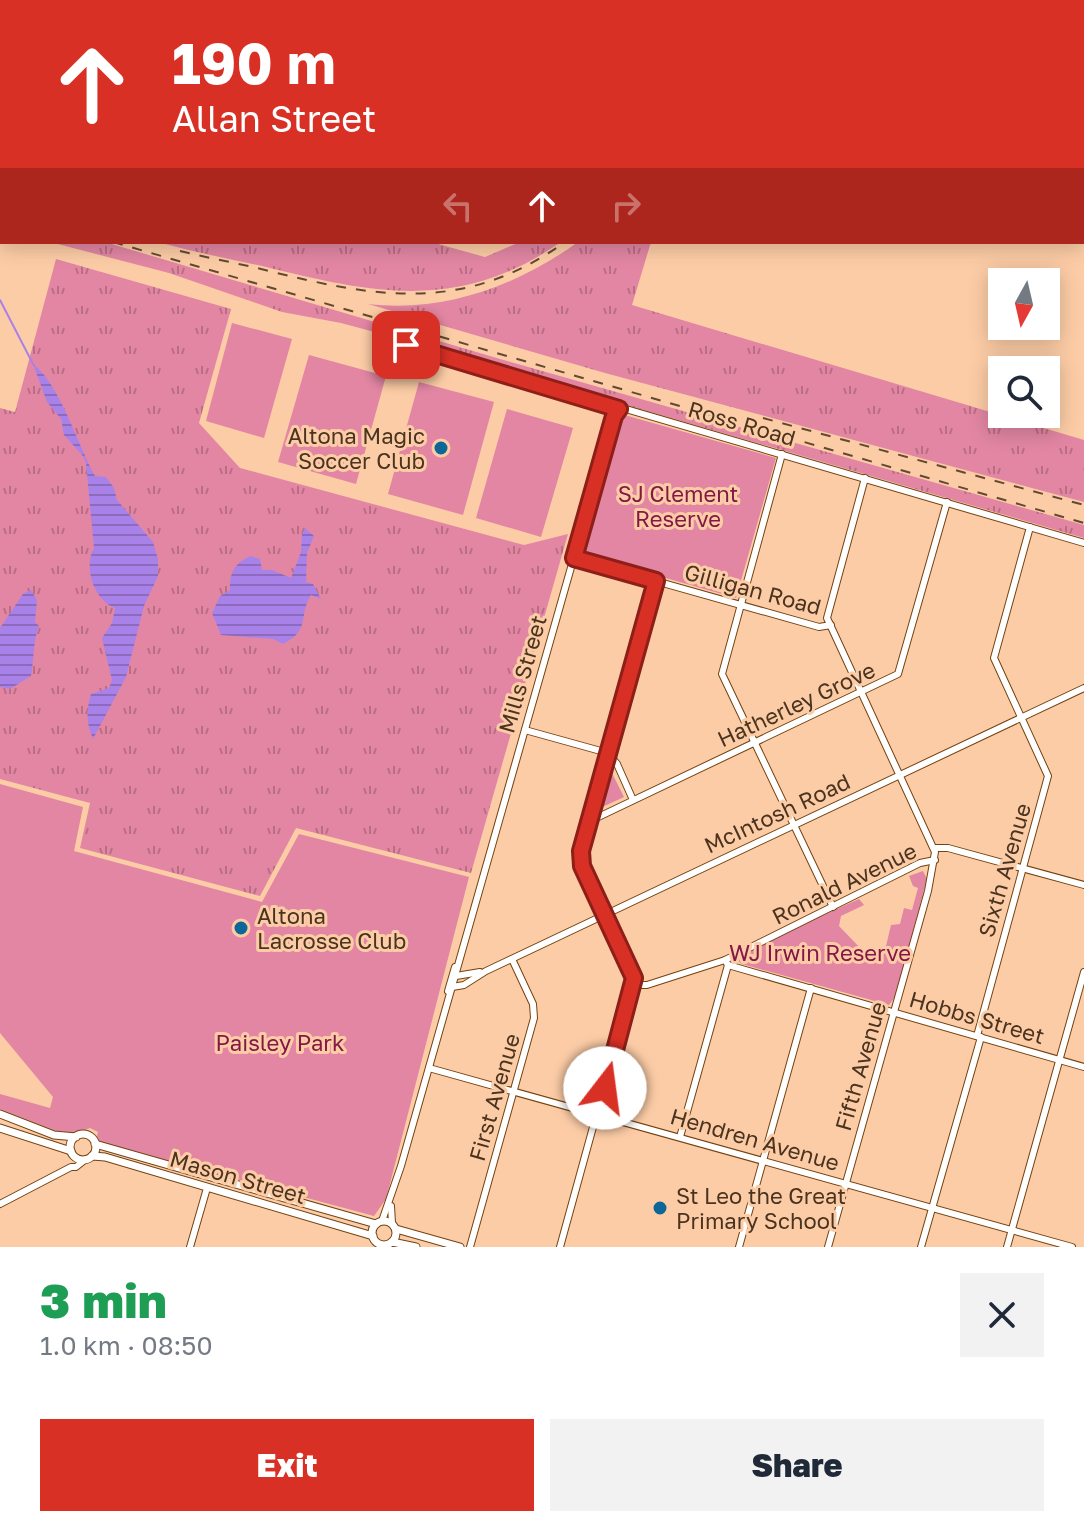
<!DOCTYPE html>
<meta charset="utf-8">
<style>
body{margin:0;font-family:"Golos Text",sans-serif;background:#f2f2f3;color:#1f2937;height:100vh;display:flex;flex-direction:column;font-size:30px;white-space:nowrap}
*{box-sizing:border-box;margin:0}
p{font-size:26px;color:#747a83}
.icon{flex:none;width:44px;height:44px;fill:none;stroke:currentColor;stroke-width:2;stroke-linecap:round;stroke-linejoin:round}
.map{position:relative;height:1247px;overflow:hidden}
.side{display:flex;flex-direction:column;background:#fff;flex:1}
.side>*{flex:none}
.banner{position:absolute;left:0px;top:0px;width:1084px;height:244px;box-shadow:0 4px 20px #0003;background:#d93025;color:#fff;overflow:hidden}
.needle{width:52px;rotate:188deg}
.controls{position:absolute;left:988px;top:268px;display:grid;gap:16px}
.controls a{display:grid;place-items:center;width:72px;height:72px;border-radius:0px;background:#fff;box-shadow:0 4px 20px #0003;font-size:40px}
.pin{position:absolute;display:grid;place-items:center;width:68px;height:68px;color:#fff;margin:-34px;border-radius:16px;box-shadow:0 4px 12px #0006}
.me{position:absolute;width:88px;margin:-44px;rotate:15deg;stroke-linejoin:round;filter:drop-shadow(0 0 6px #0008)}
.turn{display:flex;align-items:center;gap:28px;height:168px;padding:0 40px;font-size:36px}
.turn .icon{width:104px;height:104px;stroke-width:2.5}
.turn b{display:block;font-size:56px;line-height:68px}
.lanes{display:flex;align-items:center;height:76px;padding:0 40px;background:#0003;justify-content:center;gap:40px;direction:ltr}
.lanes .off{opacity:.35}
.round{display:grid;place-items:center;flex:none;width:84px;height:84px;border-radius:0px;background:#f2f2f3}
.overview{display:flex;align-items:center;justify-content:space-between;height:136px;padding:0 40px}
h1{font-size:48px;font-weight:800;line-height:60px;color:#1e9e55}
.button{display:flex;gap:16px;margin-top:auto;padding:16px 40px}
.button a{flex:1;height:92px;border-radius:0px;background:#d93025;color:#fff;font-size:32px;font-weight:800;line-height:92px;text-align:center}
.button a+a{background:#f2f2f3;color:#1f2937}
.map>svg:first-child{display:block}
.grass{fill:url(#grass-tufts)}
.park{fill:#e286a3}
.water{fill:url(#water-rules)}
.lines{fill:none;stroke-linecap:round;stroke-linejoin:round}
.stream{stroke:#a982e9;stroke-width:2}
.minor-casing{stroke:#74420f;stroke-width:8}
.tertiary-casing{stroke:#74420f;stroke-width:9}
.primary-casing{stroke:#4284ab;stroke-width:11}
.minor{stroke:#fff;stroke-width:6}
.tertiary{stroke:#fff;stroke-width:7}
.primary{stroke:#8bd0fa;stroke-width:9}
.rail{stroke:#634932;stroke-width:2;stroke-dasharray:10 10;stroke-linecap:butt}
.route-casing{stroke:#8d1f18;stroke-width:20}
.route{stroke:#d93025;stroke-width:14}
.poi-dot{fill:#0c6697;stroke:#fccca6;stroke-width:3}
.labels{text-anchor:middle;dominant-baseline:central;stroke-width:6;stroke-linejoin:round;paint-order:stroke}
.street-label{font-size:22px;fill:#4a331f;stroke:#fccca6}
.poi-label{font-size:22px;fill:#4a331f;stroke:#fccca6;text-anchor:start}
.park-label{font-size:22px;fill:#831847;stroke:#fccca6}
</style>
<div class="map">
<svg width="1084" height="1247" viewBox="0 0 1084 1247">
<defs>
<pattern id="grass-tufts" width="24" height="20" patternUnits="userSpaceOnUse" patternTransform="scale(2)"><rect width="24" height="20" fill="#e286a3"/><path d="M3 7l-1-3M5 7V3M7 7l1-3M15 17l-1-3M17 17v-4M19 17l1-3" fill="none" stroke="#b96e84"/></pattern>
<pattern id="water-rules" width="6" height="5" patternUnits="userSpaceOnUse" patternTransform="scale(2)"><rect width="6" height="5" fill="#a982e9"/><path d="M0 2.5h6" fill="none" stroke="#8c6bbc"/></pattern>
</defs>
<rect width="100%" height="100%" fill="#fccca6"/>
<g class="grass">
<polygon points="50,242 105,242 500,359 1084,525 1084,538 393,337 341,323 282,312 169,273"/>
<path d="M158 242H431L485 257 520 242H561C460 312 376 294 266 267 230 259 193 252 158 242Z"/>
<path d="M578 242H651L632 305 1084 440V502L605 373 368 304C444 313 517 286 578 242Z"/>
<polygon points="56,259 231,309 199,423 240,468 524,545 568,534 471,873 296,828 260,896 80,848 90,803 0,779 0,408 15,412"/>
</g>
<g class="park">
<polygon points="232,323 292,339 264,438 206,421"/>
<polygon points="309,355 386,376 356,484 278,462"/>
<polygon points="419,382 494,402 463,515 388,494"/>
<polygon points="507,409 573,428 541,537 476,518"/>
<polygon points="621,414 776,458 736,598 581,554"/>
<polygon points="609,767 624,797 598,809"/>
<polygon points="0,784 83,807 74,851 262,902 299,834 469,877 386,1199 374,1216 98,1142 96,1139 98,1132 90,1128 75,1134 56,1134 56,1131 0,1109 0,1094 50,1108 53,1097 0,1033"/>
<polygon points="923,871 927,879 895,997 889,1005 742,964 737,960 737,957 750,948 859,899 864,905 841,916 839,926 864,952 878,956 880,949 886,946 891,925 900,924 904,908 912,910 918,888 913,886 909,876"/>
</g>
<g class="water">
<path d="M33 364C60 384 78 446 95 476L106 477 114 488 117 500 153 542 158 559V576L144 606 126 677 93 739C86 722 86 711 91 694L109 688 112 680 102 638 112 623 115 608C94 600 83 567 94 548L86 463 83 456 64 435 61 419 47 402Z"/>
<path d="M305 528 314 536 307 553 306 582 313 584 321 599 311 595C298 616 311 630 283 644L273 639 221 635 212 613 220 596 230 590C229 573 235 562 251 556L260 559 262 570H272L291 578 301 552 302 534Z"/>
<path d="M31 590 37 600 35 622 39 626C33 641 34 659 31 676L10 689 0 687V628L23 594Z"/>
</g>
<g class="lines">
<g class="stream">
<polyline points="0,173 2,181"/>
<polyline points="0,218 2,205"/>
<polyline points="0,300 33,364"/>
</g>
<defs>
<g id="minor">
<polyline points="240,0 247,2"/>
<polyline points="97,2 98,0"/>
<polyline points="258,2 259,0"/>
<polyline points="0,53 2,54"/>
<polyline points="390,340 1084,543"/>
<polyline points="782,454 722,674 833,907"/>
<polyline points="574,558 819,627 831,625"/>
<polyline points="525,730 608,753 617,764 633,800"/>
<polyline points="590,821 898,674 947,502"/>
<polyline points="936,848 948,848 1084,885"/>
<polyline points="725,960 728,965 1084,1067"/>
<polyline points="456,976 480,972"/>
<polyline points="633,985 647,985 725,960 920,863 935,860"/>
<polyline points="452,987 464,985 486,971 1084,688"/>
<polyline points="448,991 455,967"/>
<polyline points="977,1036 1048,776 994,658 1030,527"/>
<polyline points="429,1068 1072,1247"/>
<polyline points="680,1137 728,965"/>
<polyline points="0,1204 71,1167 76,1167 86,1159"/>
<polyline points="391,1206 392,1223"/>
<polyline points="382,1221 401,1166 614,416 619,409"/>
<polyline points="190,1247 207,1188"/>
<polyline points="470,1247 534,1018 533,1004 512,959"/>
<polyline points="560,1247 634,978 582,866 581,851 656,581"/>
<polyline points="739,1247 811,988"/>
<polyline points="828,1247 928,891 935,852 827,618 865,478"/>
<polyline points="921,1247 981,1037"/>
<polyline points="1007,1247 1084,972"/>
</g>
<g id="tertiary">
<polyline points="0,1114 54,1135 76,1137"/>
<polyline points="0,1128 71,1151"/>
<circle cx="83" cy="1147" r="13"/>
<polyline points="95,1144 376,1224"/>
<polyline points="92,1156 105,1157 373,1236"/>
<circle cx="384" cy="1233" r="12"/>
<polyline points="396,1229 460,1247"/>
<polyline points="392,1242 416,1247"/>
</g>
<g id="primary">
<polyline points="1006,0 1010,2"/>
<polyline points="1026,0 1030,2"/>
<polyline points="1082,30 1084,31"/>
<polyline points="1082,40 1084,42"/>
</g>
</defs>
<use href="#minor" class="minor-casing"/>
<use href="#tertiary" class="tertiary-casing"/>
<use href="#primary" class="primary-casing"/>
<use href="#minor" class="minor"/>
<use href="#tertiary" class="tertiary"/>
<use href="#primary" class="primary"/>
<g class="rail">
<polyline points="701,2 701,0"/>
<polyline points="0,198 2,199"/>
<polyline points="113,242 1084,523"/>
<path d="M180 251C208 258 237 263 265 270 377 298 464 314 565 242"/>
<polyline points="763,418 1084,505"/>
</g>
</g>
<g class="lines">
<defs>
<polyline id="route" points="406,345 619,409 614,416 574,558 656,581 581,851 582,866 634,978 605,1088"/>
</defs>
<use href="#route" class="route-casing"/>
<use href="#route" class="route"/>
</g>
<g class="poi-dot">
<circle cx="441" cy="448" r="8"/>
<circle cx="241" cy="928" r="8"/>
<circle cx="660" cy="1208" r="8"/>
</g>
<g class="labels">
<g class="street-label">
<text transform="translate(742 423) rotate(16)">Ross Road</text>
<text transform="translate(753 589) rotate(15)">Gilligan Road</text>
<text transform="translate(522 674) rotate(-74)">Mills Street</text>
<text transform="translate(796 704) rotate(-25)">Hatherley Grove</text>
<text transform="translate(777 813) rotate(-25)">McIntosh Road</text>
<text transform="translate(1004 870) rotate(-74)">Sixth Avenue</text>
<text transform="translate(844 883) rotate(-26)">Ronald Avenue</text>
<text transform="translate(977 1017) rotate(16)">Hobbs Street</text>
<text transform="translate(860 1066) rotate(-74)">Fifth Avenue</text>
<text transform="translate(494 1097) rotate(-74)">First Avenue</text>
<text transform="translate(755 1139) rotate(16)">Hendren Avenue</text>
<text transform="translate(238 1177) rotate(16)">Mason Street</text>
</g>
<g class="poi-label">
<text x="425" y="435" text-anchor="end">Altona Magic<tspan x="425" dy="25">Soccer Club</tspan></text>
<text x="257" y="915">Altona<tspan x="257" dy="25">Lacrosse Club</tspan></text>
<text x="676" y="1195">St Leo the Great<tspan x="676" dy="25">Primary School</tspan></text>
</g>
<g class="park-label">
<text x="678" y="493">SJ Clement<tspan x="678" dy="25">Reserve</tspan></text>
<text x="820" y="952">WJ Irwin Reserve</text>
<text x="280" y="1042">Paisley Park</text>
</g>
</g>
</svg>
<div class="controls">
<a><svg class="needle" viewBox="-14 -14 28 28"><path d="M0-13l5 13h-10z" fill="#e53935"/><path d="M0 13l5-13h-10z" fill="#747a83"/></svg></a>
<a><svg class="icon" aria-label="search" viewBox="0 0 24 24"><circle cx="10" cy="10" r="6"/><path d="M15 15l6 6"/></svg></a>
</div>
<div class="pin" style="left:406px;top:345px;background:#d93025"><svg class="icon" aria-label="arrive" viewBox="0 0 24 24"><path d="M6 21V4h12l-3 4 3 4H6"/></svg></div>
<svg class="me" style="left:605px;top:1088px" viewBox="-20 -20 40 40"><circle r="19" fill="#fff"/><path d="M0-13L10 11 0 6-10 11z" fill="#d93025"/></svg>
<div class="banner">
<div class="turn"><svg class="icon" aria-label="ahead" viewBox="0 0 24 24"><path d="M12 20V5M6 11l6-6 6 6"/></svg><div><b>190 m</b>Allan Street</div></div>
<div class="lanes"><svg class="icon off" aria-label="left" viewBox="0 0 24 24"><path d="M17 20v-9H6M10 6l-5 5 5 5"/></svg><svg class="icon" aria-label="ahead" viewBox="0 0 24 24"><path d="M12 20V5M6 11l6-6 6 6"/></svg><svg class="icon off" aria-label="right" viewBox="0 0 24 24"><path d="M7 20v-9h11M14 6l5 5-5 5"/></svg></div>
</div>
</div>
<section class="side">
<div class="overview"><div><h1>3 min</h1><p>1.0 km · 08:50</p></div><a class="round"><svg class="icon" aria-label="close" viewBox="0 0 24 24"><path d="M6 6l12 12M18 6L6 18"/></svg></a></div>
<div class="button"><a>Exit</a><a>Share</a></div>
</section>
